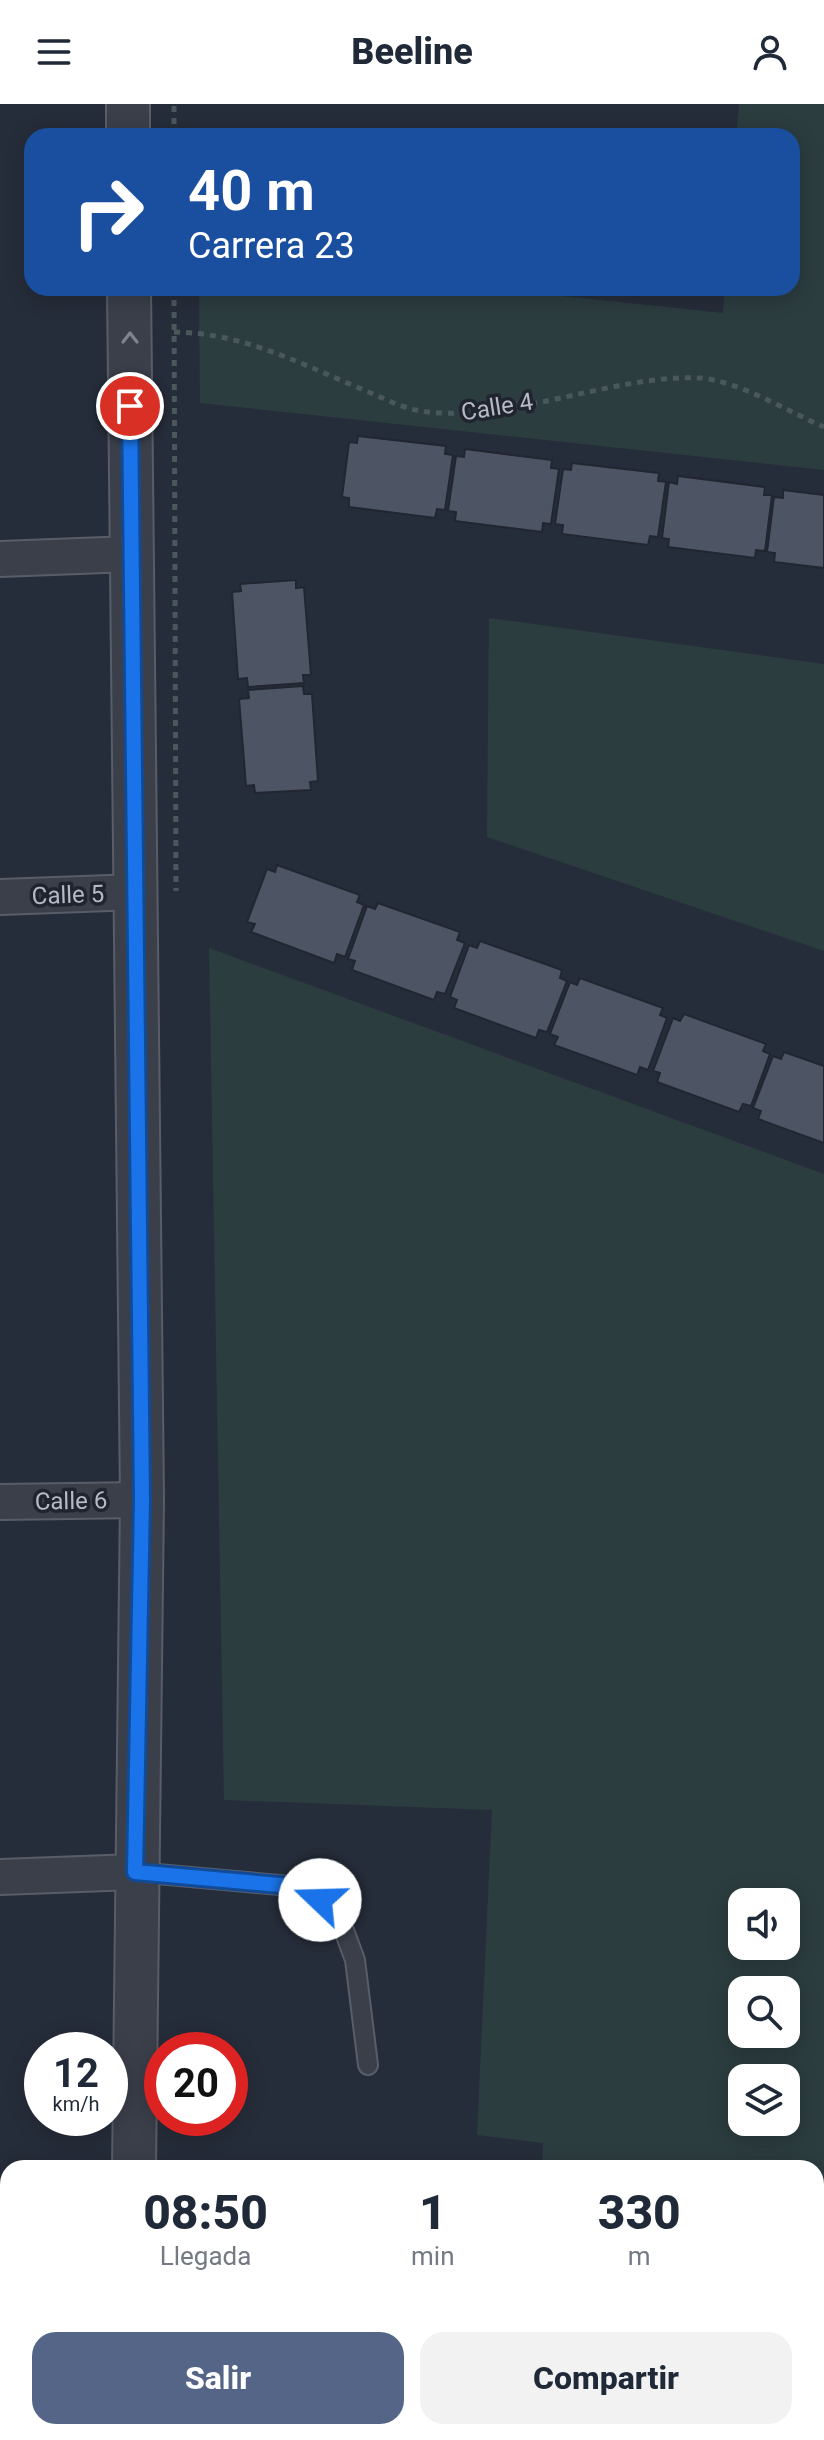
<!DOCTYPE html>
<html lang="es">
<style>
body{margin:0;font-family:Roboto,sans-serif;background:#f2f2f3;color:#1f2937;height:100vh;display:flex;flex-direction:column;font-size:30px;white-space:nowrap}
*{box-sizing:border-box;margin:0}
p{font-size:26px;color:#747a83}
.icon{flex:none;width:44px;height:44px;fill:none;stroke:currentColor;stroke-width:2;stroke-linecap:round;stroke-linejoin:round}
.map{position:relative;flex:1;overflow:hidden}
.drawer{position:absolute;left:0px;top:2056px;width:824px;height:280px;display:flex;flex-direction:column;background:#fff;border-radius:24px 24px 0 0;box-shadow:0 4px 20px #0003}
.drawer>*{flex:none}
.guide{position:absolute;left:24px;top:24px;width:776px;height:168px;border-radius:24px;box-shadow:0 4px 20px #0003;background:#1a4fa0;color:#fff;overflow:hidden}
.tools{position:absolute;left:728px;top:1784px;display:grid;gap:16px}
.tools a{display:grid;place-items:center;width:72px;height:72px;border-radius:16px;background:#fff;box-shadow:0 4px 20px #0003;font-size:40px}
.speed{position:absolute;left:24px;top:1928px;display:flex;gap:16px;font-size:40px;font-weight:700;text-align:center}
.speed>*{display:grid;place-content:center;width:104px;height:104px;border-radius:50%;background:#fff;box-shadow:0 4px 20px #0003;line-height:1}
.speed small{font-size:20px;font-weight:400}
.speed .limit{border:12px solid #d22;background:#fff;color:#111}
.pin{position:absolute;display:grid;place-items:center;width:68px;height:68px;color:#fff;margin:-34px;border:4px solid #fff;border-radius:50%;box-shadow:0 2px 8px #0007}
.me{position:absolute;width:88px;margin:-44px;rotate:291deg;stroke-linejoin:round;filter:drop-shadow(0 0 6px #0008)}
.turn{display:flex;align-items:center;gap:28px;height:168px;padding:0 32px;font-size:36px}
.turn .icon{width:104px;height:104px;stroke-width:2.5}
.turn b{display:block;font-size:56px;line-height:68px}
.eta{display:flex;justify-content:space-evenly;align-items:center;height:136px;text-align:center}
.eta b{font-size:48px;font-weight:800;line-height:56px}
.action{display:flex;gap:16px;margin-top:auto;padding:16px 32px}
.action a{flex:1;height:92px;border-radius:24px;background:#546588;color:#fff;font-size:32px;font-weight:800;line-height:92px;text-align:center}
.action a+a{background:#f2f2f3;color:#1f2937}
header{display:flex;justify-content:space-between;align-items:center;height:104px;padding:0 32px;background:#fff;font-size:36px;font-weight:800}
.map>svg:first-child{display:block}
.green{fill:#2c3d3f;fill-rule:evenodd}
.building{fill:#4d5463;stroke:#212631;stroke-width:2}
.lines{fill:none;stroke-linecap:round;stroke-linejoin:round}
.service-casing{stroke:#585d68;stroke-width:22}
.minor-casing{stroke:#585d68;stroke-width:38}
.tertiary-casing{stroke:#585d68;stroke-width:46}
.path{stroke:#4a585c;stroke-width:5;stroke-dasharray:6 6;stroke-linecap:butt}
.service{stroke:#3a3f4a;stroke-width:18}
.minor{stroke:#3a3f4a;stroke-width:34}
.tertiary{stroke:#3a3f4a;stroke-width:42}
.oneway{stroke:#7e838e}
.route-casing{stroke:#114b97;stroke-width:20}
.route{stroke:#1a73e8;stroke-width:14}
.labels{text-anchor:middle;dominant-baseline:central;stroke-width:7;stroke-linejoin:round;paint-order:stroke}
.street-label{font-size:24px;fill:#b5bac6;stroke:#1f242f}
</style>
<header><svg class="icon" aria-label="menu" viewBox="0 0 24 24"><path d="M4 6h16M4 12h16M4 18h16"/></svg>Beeline<svg class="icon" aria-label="person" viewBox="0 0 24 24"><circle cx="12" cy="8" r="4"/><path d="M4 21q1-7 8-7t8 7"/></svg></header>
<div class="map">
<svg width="824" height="2336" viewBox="0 0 824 2336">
<rect width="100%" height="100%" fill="#262d3a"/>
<g class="green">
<polygon points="739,0 824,0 824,366 200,299 199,184 487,184 723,209 725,184 792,184 792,32 736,32"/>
<polygon points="489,514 824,560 824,847 487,733"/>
<path d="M209 844 824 1070V2336H528L529 2328H816V2064H542L543 2039 477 2031 492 1706 224 1696ZM742 1798H786V1842H742ZM742 1886H786V1930H742ZM742 1974H786V2018H742Z"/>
</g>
<g class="building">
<polygon points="358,332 446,342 445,350 453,351 445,406 437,405 435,414 349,403 349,394 342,393 349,338 357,339"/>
<polygon points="465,345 552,356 551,364 559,365 551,420 543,419 542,428 455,417 456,408 448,407 456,352 464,353"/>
<polygon points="572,359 659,369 658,377 666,378 658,433 650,432 648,441 562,430 563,421 555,420 563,365 571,366"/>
<polygon points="678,372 765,383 764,391 772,391 765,447 756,446 755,454 668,443 669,435 662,434 669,378 677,380"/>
<polygon points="783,386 824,391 824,464 774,458 775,449 767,448 774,393 783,394"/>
<polygon points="296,476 296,484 304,483 311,571 303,571 304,579 248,583 247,574 238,575 232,488 241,487 240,480"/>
<polygon points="303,582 304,590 312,590 318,677 310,678 311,686 255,689 254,681 246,682 239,595 249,594 248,586"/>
<polygon points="277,761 360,791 357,798 364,801 345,853 337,850 334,859 251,828 255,820 247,818 267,765 275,768"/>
<polygon points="378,799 460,828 457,836 465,839 445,890 437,888 434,896 352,866 355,857 348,855 367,802 375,805"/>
<polygon points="480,837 562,866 560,874 567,877 547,928 539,926 536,934 454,904 457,896 450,893 469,841 477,844"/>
<polygon points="580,874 663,904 660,911 667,914 648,966 640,963 637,971 554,941 558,933 550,930 570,878 577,881"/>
<polygon points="684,910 766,940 763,947 770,950 751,1002 743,1000 739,1008 657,978 660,969 653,967 673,914 680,917"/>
<polygon points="784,948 824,962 824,1039 758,1015 761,1007 753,1004 773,952 781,955"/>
</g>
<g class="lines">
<defs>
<polyline id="service" points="135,1768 291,1782 320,1796 342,1821 355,1856 368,1961"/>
<g id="minor">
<polyline points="0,455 131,450"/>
<polyline points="0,793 137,788"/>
<polyline points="0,1398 142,1396"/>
<polyline points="0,1773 135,1768"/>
<polyline points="0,2177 8,2176"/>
</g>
<g id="tertiary">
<polyline points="128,0 128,32"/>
<polyline points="129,184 142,1396 134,2064"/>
<polyline points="135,2328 135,2336"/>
</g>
</defs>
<use href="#service" class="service-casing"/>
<use href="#minor" class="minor-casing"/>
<use href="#tertiary" class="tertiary-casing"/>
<g class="path">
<polyline points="174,32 174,0"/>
<polyline points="174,184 176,787"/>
<path d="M174 228C242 229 297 258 359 284 377 291 397 302 416 306 502 323 611 270 699 274 737 276 789 308 824 323"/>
</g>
<use href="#service" class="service"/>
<use href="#minor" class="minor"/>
<use href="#tertiary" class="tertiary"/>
</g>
<defs><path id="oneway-chevron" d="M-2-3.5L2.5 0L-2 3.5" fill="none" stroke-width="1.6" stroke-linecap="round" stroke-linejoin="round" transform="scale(2)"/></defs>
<use class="oneway" href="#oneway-chevron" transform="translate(130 234) rotate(-90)"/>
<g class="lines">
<defs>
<polyline id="route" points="130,302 142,1396 135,1768 291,1782 320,1796"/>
</defs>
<use href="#route" class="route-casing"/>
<use href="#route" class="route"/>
</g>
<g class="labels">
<g class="street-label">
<text transform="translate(497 303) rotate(-9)">Calle 4</text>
<text transform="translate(68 791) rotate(-2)">Calle 5</text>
<text transform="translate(71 1397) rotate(-1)">Calle 6</text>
</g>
</g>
</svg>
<div class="tools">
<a><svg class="icon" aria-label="sound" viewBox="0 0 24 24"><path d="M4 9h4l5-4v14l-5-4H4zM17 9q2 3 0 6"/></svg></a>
<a><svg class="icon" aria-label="search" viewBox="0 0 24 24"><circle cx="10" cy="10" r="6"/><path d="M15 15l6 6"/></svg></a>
<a><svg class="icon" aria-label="layers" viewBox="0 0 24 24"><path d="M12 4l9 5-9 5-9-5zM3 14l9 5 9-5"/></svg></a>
</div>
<div class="speed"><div>12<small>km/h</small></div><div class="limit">20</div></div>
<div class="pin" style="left:130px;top:302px;background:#d93025"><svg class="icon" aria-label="arrive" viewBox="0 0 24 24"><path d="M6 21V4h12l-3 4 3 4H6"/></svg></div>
<svg class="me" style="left:320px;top:1796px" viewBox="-20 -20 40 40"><circle r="19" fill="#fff"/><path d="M0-13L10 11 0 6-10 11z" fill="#1a73e8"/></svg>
<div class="guide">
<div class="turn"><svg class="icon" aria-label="right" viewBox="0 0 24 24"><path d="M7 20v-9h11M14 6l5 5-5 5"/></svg><div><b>40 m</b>Carrera 23</div></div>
</div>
<section class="drawer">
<div class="eta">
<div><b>08:50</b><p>Llegada</p></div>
<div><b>1</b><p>min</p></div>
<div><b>330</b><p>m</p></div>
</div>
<div class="action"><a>Salir</a><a>Compartir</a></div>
</section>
</div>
